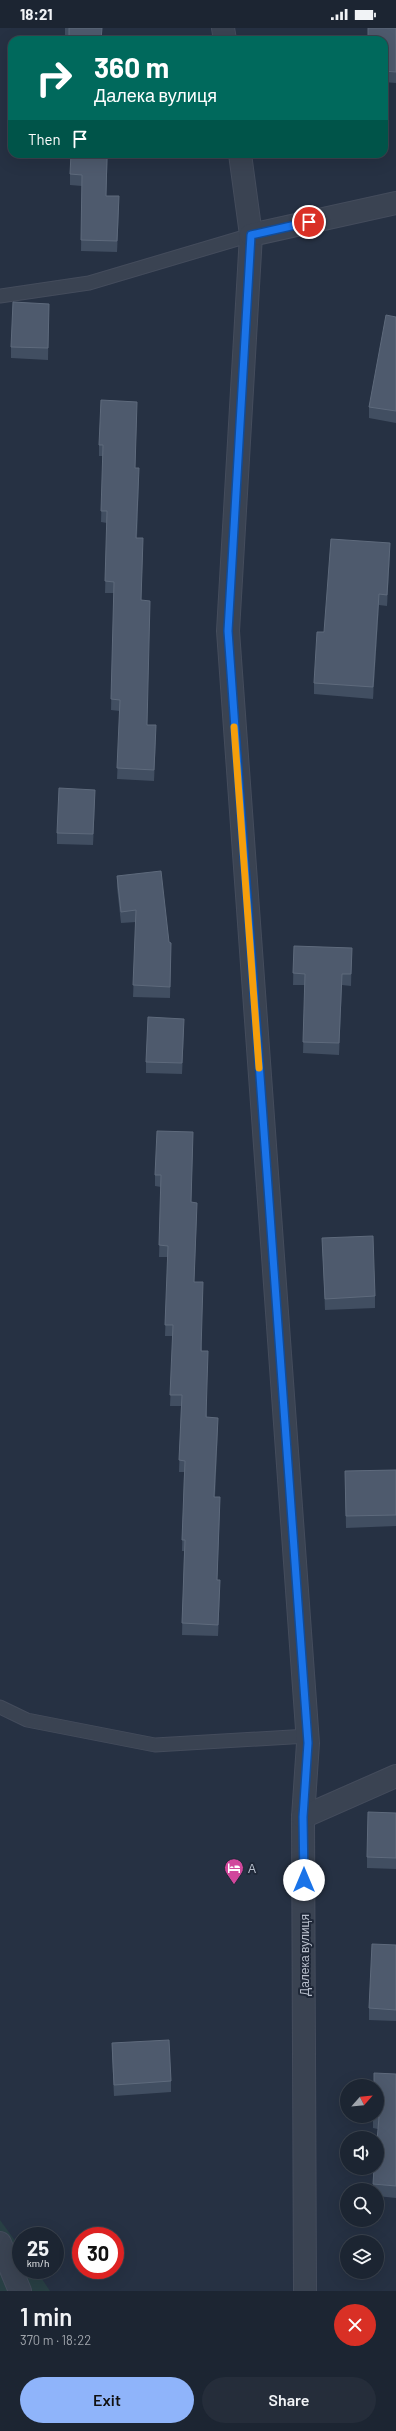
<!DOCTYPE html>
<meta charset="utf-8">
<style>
body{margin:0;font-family:Barlow,sans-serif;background:#252d3a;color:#f1f3f6;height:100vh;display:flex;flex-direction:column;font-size:15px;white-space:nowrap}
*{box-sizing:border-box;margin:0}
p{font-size:13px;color:#a0a5ac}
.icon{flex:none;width:22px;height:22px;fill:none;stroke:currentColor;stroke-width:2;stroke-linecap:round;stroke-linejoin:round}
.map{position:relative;height:2263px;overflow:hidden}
.side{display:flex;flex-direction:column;background:#1c2532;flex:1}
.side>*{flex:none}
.banner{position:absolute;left:8px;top:8px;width:380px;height:122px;border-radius:12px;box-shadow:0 4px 16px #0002,0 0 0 1px #3a424d;background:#00695c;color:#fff;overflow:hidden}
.needle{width:26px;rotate:63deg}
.controls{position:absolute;left:340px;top:2051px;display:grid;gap:8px}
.controls a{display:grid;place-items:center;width:44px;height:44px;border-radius:50%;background:#1c2532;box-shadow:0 4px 16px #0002,0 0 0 1px #3a424d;font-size:20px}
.speed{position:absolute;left:12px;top:2199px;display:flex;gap:8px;font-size:20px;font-weight:700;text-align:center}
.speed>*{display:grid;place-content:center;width:52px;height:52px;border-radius:50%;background:#1c2532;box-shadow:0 4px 16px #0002,0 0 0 1px #3a424d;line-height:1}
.speed small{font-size:10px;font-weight:400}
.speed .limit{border:6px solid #d22;background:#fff;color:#111}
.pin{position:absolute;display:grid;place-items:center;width:34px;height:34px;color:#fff;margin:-17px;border:2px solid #fff;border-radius:50%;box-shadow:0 1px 4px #0007}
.me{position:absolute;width:44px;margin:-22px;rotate:0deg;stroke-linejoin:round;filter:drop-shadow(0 0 3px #0008)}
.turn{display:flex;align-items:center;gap:14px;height:84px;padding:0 20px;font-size:18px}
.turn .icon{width:52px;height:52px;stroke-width:2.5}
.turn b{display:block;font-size:28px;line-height:34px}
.then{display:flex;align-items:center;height:38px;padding:0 20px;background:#0003;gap:8px;font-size:15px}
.round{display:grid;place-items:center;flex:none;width:42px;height:42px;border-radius:21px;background:#252d3a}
.overview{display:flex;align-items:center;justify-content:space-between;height:68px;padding:0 20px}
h1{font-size:24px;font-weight:600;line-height:30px}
.button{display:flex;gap:8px;margin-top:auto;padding:8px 20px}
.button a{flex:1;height:46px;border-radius:24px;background:#8fb4fa;color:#111;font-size:16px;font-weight:600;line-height:46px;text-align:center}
.button a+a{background:#252d3a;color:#f1f3f6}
.status{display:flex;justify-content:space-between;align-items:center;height:28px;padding:0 20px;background:#1c2532;direction:ltr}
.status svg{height:11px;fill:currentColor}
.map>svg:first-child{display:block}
.green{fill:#283f44}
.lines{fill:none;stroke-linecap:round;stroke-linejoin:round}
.lane-casing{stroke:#444c5c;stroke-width:15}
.street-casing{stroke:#444c5c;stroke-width:24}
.lane{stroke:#3a4352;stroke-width:13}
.street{stroke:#3a4352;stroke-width:22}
.wall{fill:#414e61}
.shaded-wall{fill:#313d50}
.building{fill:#4e5a6d;stroke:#5e6a7c}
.route-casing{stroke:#114b97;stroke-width:10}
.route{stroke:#1a73e8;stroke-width:7}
.slow{stroke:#f59e0b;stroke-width:7}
.labels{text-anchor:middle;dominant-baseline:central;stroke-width:4;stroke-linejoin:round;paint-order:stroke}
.poi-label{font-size:12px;fill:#b8bfcc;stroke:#1f2838;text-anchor:start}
.street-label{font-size:12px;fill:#b8bfcc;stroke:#1f2838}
</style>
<div class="status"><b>18:21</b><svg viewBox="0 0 49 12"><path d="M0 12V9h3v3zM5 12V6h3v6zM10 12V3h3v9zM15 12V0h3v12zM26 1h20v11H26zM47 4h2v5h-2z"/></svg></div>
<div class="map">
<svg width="396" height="2263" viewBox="0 0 396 2263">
<rect width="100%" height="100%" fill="#263143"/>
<polygon class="green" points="0,2192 21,2221 21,2242 36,2242 50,2263 0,2263"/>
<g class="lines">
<defs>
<g id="lane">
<polyline points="0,268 89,255 251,207"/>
<polyline points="0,1679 27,1692 155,1717 308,1708"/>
</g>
<g id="street">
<polyline points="223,0 225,12"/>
<polyline points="240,126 251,207 228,603 308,1715 303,1789 305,2263"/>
<polyline points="251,207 396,175"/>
<polyline points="303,1789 396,1748"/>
<polyline points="0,2215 20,2263"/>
</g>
</defs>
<use href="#lane" class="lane-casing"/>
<use href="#street" class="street-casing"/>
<use href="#lane" class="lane"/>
<use href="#street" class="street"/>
</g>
<g class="wall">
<polygon points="65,0 102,0 69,10 65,10"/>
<polygon points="396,0 396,55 384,54 384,12"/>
<polygon points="108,126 106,168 119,180 117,224 81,223 82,158 70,157 70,146"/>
<polygon points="49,276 48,332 11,330 11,319"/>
<polygon points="396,289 396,395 369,390 369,379"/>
<polygon points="137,385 135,440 139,451 137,510 143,521 141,572 147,697 156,708 154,753 117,751 120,683 111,682 114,565 105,565 107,495 101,494 103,428 99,428 99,417"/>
<polygon points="390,526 387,578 379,577 373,671 314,666 314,655 324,604"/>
<polygon points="95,773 93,817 57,816 57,805"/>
<polygon points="117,848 169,914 171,926 170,970 133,969 136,894 121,895 117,859"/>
<polygon points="294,918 352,920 351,958 342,957 339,1027 303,1025 305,957 293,957"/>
<polygon points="184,1002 182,1046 146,1045 146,1034"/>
<polygon points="193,1116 191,1174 197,1186 194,1254 202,1323 207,1389 218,1401 215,1469 220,1481 217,1552 220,1564 218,1608 182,1607 184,1523 182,1523 184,1444 179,1444 181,1378 170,1378 173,1308 165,1308 168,1229 159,1229 161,1159 155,1158 155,1147"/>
<polygon points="322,1210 375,1268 375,1280 325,1282"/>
<polygon points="396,1442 396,1498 346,1500 345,1443"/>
<polygon points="396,1785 396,1841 367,1840 367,1829"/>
<polygon points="396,1917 396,1993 369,1992 369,1980"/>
<polygon points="112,2015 171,2053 171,2064 114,2068 112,2027"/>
<polygon points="396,2046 396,2170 377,2168 377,2162 373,2162 373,2156 378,2101 373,2100 373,2088"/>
</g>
<g class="shaded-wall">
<polygon points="119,168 119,180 117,224 117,213"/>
<polygon points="137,374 137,385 135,451 135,440"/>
<polygon points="139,440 139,451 136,521 136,510"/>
<polygon points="143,510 143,521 141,584 141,572"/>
<polygon points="390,515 390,526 387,578 387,567"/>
<polygon points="379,566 379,577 373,671 373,659"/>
<polygon points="156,697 156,708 154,753 154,742"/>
<polygon points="95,762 95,773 93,817 93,806"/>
<polygon points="171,915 171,926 170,970 170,959"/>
<polygon points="342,946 342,957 339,1027 339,1015"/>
<polygon points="184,991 184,1002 182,1046 182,1035"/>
<polygon points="193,1104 193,1116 191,1186 191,1174"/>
<polygon points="197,1175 197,1186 194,1265 194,1254"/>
<polygon points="218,1390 218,1401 214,1480 214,1469"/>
<polygon points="220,1469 220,1481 217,1563 217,1552"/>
<polygon points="220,1552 220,1564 218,1608 218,1597"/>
</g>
<g class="building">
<polygon points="69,0 102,0 101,12 69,12"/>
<polygon points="368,0 396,0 396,44 384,43 384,12 368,12"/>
<polygon points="71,126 107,126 106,168 119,168 117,213 81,212 82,147 70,146"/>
<polygon points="13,274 49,276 48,320 11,319"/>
<polygon points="386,287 396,289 396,383 369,379"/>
<polygon points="101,372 137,374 135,440 139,440 136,510 143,510 141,572 150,573 147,697 156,697 154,742 117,740 120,672 111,671 114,554 105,553 107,483 101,483 103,417 99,417"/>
<polygon points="331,511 390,515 387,567 379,566 373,659 314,655 317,604 324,604"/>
<polygon points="59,760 95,762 93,806 57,805"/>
<polygon points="161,843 169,914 171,915 170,959 133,957 136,882 121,884 117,848"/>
<polygon points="294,918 352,920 351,946 342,946 339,1015 303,1014 305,946 293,945"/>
<polygon points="148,989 184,991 182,1035 146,1034"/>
<polygon points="157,1103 193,1104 191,1174 197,1175 194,1254 203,1254 201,1323 208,1323 206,1389 218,1390 214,1469 220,1469 217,1552 220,1552 218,1597 182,1595 185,1512 182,1512 185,1433 179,1432 182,1367 170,1367 173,1297 165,1297 168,1218 159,1217 161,1147 155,1147"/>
<polygon points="373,1208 375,1268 325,1271 322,1210"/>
<polygon points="396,1442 396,1487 346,1488 345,1443"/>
<polygon points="368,1784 396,1785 396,1830 367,1829"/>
<polygon points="372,1916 396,1917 396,1982 369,1980"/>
<polygon points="169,2012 171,2053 114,2057 112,2015"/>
<polygon points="374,2045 396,2046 396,2158 373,2156 374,2140 377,2140 377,2113 379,2089 373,2089 373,2088 377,2088 377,2058 374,2058"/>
</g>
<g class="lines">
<defs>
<polyline id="route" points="304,1852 303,1789 308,1715 228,603 251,207 309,194"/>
</defs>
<use href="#route" class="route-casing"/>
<use href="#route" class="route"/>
<polyline class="slow" points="234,699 259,1040"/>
</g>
<defs>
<symbol id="hotel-pin" viewBox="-11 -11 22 30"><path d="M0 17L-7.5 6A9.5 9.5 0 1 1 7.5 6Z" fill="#d1479c" stroke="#1f2838"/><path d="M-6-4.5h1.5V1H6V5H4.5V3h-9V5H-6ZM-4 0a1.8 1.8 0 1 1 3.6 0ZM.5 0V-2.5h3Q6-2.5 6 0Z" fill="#fff"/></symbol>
</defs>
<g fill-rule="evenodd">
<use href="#hotel-pin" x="223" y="1829" width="22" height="30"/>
</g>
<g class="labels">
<g class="poi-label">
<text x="248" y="1840">А</text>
</g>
<g class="street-label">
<text transform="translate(304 1927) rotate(-90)">Далека вулиця</text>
</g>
</g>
</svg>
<div class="controls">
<a><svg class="needle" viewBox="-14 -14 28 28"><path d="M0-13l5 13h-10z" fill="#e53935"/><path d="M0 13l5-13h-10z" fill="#a0a5ac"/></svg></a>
<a><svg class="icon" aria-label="sound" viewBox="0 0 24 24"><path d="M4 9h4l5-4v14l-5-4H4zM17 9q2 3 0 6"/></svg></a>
<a><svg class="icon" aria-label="search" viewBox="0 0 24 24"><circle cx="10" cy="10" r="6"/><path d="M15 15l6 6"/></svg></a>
<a><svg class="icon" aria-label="layers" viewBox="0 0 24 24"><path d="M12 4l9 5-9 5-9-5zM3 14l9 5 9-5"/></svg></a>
</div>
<div class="speed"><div>25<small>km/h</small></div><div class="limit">30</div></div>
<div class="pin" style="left:309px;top:194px;background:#d93025"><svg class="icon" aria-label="arrive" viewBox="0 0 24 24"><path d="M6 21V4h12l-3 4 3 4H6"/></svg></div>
<svg class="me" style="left:304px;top:1852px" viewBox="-20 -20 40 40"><circle r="19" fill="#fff"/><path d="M0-13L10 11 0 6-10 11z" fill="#1a73e8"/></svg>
<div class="banner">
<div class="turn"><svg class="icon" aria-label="right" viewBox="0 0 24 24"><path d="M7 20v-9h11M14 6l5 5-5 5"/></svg><div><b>360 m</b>Далека вулиця</div></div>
<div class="then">Then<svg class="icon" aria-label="arrive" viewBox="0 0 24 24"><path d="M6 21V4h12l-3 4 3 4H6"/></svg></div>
</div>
</div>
<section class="side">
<div class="overview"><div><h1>1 min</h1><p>370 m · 18:22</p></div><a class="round" style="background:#d93025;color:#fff"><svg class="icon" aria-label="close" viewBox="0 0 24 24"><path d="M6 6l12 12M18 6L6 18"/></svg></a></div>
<div class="button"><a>Exit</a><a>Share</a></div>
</section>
